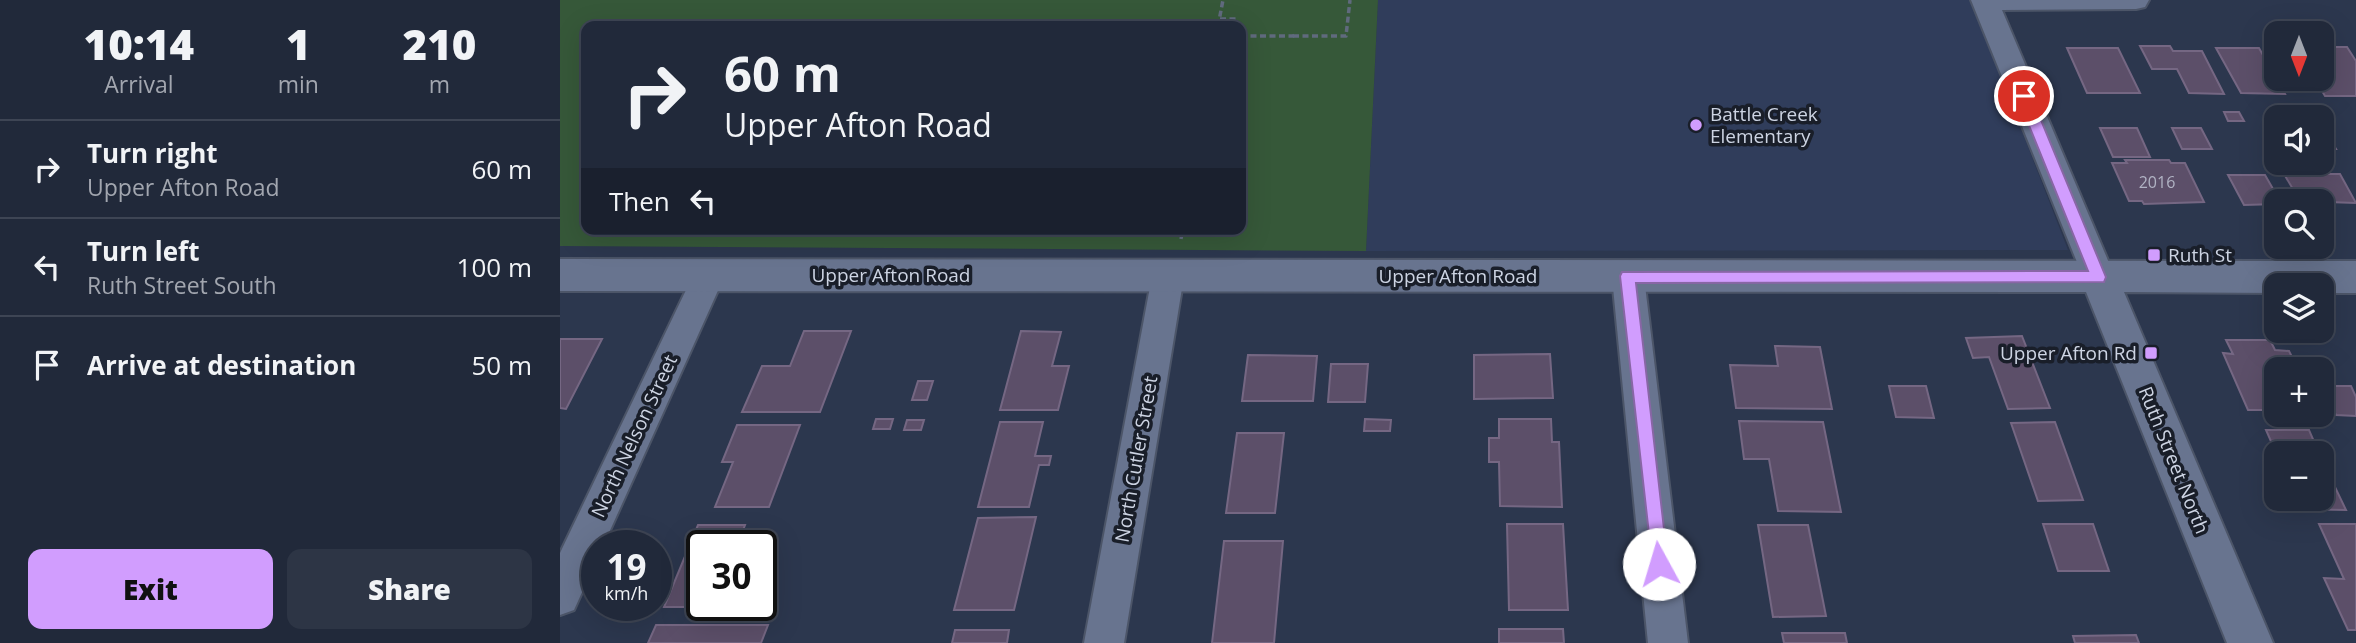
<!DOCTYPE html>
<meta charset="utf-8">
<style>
body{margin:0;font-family:"Open Sans",sans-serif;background:#2d3545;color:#f1f3f6;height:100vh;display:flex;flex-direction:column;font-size:26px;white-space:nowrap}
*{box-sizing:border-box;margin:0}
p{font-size:23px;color:#a2a6af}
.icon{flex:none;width:38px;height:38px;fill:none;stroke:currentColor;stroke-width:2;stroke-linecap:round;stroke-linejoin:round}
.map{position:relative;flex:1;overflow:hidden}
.panel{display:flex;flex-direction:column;background:#21293a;width:560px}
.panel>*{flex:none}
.guide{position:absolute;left:21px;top:21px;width:665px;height:214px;border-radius:14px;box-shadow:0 7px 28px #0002,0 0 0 2px #3e4554;background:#21293a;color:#f1f3f6;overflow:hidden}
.needle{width:46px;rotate:180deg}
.buttons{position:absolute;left:1704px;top:21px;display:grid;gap:14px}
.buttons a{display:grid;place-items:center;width:70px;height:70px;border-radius:14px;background:#21293a;box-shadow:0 7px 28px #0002,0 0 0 2px #3e4554;font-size:35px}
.speed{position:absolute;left:21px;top:530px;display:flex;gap:14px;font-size:35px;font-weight:700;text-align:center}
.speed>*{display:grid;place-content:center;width:91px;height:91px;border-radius:50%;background:#21293a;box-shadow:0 7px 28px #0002,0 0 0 2px #3e4554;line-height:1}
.speed small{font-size:18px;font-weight:400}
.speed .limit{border:4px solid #111;border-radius:10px;background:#fff;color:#111}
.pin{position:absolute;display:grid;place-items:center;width:60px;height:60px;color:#fff;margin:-30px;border:4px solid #fff;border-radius:50%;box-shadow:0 2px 7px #0007}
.me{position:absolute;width:77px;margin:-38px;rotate:354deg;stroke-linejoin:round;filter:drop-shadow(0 0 5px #0008)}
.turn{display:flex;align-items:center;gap:24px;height:147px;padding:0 28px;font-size:32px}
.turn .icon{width:91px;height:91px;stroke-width:2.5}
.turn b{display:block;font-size:49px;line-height:60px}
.then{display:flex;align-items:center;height:66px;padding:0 28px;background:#0003;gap:14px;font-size:26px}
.eta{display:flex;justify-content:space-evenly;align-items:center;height:119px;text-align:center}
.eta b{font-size:42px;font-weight:800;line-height:49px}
.button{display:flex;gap:14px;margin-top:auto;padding:14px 28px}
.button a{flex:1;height:80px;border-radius:14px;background:#d19dfe;color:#111;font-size:28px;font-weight:800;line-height:80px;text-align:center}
.button a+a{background:#2d3545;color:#f1f3f6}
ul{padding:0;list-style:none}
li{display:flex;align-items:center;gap:21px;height:98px;padding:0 28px;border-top:2px solid #3e4554}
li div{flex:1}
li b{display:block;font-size:26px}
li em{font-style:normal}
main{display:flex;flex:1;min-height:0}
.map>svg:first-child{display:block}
.built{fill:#303d5b}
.green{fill:#365839;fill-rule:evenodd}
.building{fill:#5c4f69;stroke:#756783;stroke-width:2}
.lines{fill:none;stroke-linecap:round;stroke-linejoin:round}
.street-casing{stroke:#4c5568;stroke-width:4}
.secondary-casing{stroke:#4c5568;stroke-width:4}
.path{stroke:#606a7e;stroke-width:3.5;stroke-dasharray:6 3.5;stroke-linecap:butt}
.street{fill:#68748f;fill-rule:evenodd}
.secondary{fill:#68748f;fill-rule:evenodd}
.route{fill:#d19dfe;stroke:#8866a5;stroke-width:2}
.poi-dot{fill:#d19dfe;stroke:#191e29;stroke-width:2.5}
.labels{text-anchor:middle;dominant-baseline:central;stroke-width:7;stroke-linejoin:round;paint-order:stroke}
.number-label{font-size:16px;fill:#b1b3c4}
.poi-label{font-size:19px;fill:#cdd4e3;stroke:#191e29;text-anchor:start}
.street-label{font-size:19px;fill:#cdd4e3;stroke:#191e29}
</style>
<main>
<section class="panel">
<div class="eta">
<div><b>10:14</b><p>Arrival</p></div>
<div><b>1</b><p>min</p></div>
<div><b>210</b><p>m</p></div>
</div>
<ul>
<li><svg class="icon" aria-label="right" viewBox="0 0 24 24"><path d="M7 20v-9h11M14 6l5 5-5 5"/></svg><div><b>Turn right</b><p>Upper Afton Road</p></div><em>60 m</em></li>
<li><svg class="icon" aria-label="left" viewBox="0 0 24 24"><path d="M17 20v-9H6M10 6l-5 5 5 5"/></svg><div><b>Turn left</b><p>Ruth Street South</p></div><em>100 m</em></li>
<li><svg class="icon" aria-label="arrive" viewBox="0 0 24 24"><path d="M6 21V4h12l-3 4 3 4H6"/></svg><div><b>Arrive at destination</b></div><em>50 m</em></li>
</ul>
<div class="button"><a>Exit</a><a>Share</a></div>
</section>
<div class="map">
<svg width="1796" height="643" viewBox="0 0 1796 643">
<rect width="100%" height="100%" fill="#2c374e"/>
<polygon class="built" points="818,0 1411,0 1508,250 806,251"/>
<path class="green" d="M0 0H818L806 251 0 246ZM26 26H681V229H26Z"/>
<g class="building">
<polygon points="1580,46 1610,46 1613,51 1642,51 1664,94 1629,93 1617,69 1592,69"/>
<polygon points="1762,47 1787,47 1796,61 1796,96 1765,96 1755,79 1762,79"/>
<polygon points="1507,48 1558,48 1580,93 1527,93"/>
<polygon points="1656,48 1699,48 1725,94 1681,93"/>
<polygon points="1664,112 1679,112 1684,121 1668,121"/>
<polygon points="1540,128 1577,128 1590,157 1553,157"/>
<polygon points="1612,128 1641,128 1652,149 1622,149"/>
<polygon points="1762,130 1765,130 1776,149 1762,149"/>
<polygon points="1565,160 1609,160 1611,163 1625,163 1644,202 1584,204 1582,201 1569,201 1552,163 1567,163"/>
<polygon points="1724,174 1780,174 1796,203 1740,201"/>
<polygon points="1668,175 1705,175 1720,201 1717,201 1717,204 1684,205"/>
<polygon points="244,331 291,331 260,412 182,412 202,366 230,366"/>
<polygon points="461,331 501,332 492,366 509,366 498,410 440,410"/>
<polygon points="1462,336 1490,408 1448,409 1429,357 1413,358 1406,338"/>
<polygon points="0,339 42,339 6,409 0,408"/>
<polygon points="1666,340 1710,340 1715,350 1729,351 1738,369 1717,369 1717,410 1688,410 1663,353 1673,354"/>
<polygon points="1215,346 1260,347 1272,409 1176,408 1170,365 1218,366"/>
<polygon points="990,354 993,398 914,399 914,355"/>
<polygon points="688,355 757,356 753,401 682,401"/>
<polygon points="771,364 808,364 805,402 768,402"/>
<polygon points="358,381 373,381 367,400 352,400"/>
<polygon points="1329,386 1366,386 1374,418 1336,417"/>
<polygon points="1762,386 1791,386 1796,397 1796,416 1776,415"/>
<polygon points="316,419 333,419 330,429 313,429"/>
<polygon points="805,419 831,420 830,431 804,431"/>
<polygon points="939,419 991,419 992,442 999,442 1002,507 940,506 939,462 929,462 929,438 939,438"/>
<polygon points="347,420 364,420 361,430 344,430"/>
<polygon points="1179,421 1263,422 1281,512 1218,511 1209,459 1184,459"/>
<polygon points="440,422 483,422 475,456 491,456 489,465 479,465 469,507 418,507"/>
<polygon points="1495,422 1523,500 1478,501 1451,423"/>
<polygon points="177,425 240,425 209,507 155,507 173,462 162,462"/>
<polygon points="1706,430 1749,430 1759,453 1717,455"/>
<polygon points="677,433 724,433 715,513 666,513"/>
<polygon points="1762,460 1786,510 1734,509 1730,499 1762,499"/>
<polygon points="476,517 454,610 394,610 418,518"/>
<polygon points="947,524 1003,524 1008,610 949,610"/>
<polygon points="1483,524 1533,524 1549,571 1498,571"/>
<polygon points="1759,524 1796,524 1796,630 1788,630 1764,578 1784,579"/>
<polygon points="138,525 185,525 177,546 142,546 142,606 153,607 104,607"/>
<polygon points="1198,525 1248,525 1266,616 1213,617"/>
<polygon points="664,541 723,541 714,643 652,643"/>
<polygon points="96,625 208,625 201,643 88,643"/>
<polygon points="939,629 1003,629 1004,643 939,643"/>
<polygon points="395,630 449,630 447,643 392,643"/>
<polygon points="1222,633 1285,633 1287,643 1224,643"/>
<polygon points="1576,635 1579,643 1515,643 1513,636"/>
</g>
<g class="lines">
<defs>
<g id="street">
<polygon points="1411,0 1589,0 1585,7 1576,9 1442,10 1555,277 1550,287 1539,290 1528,287 1523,277"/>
<polygon points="149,262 160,265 165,275 43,546 37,546 37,559 14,610 0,615 0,553 138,265"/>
<polygon points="608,263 619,266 624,276 564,643 524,643 592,276 597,266"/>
<polygon points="1068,264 1079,267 1084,277 1128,643 1088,643 1052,277 1057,267"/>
</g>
<polygon id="secondary" points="0,259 1796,261 1796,293 1762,293 1762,285 1717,285 1717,293 1564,292 1713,643 1667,643 1526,292 0,291"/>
</defs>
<use href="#street" class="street-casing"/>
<use href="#secondary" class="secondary-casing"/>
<g class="path">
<polyline points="660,19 676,19"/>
<polyline points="658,26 663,0"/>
<polyline points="681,36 733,36 737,33"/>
<polyline points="733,36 786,36 790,0"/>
<polyline points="621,239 623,229"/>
</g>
<use href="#street" class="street"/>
<use href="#secondary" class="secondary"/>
</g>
<polygon class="route" points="1464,91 1471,96 1546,277 1544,282 1076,283 1108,564 1106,570 1099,573 1093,570 1060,276 1062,272 1528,271 1457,96"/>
<g class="poi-dot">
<circle cx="1136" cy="125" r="7"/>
<rect x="1587" y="248" width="14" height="14" rx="3.5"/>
<rect x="1584" y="346" width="14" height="14" rx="3.5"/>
</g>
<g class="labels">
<g class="number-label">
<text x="1597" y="182">2016</text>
</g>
<g class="poi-label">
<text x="1150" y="114">Battle Creek<tspan x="1150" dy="22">Elementary</tspan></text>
<text x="1608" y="255">Ruth St</text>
<text x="1577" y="353" text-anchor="end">Upper Afton Rd</text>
</g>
<g class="street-label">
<text x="331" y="275">Upper Afton Road</text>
<text x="898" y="276">Upper Afton Road</text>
<text transform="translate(74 436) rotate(-65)">North Nelson Street</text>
<text transform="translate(576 459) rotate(-80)">North Cutler Street</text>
<text transform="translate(1614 460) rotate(68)">Ruth Street North</text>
</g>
</g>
</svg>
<div class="buttons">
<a><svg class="needle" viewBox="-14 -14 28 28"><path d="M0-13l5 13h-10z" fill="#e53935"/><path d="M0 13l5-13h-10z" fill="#a2a6af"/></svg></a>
<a><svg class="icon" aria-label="sound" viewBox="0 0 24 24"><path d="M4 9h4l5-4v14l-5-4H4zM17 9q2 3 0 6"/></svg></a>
<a><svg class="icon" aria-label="search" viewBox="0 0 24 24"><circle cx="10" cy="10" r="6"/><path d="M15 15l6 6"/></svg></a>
<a><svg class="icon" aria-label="layers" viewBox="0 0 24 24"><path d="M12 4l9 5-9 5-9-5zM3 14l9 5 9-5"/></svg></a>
<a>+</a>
<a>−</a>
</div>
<div class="speed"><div>19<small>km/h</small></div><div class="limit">30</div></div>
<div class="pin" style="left:1464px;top:96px;background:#d93025"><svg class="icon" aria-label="arrive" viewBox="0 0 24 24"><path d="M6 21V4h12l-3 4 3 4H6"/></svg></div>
<svg class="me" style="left:1099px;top:564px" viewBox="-20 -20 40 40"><circle r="19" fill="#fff"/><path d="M0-13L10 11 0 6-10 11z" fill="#d19dfe"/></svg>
<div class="guide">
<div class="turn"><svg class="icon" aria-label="right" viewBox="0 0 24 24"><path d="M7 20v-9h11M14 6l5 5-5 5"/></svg><div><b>60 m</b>Upper Afton Road</div></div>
<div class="then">Then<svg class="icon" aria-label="left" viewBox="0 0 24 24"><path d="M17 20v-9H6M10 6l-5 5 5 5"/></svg></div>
</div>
</div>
</main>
